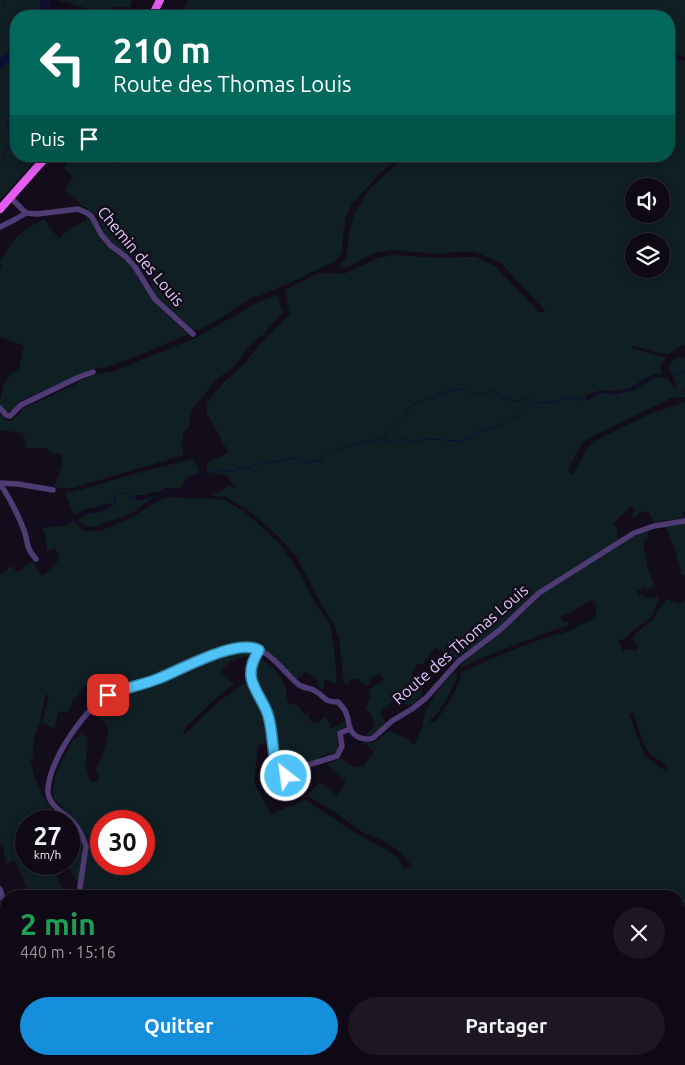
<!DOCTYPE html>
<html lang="fr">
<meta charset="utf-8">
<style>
body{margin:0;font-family:Ubuntu,sans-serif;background:#1c1722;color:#f1f3f6;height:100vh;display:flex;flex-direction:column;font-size:19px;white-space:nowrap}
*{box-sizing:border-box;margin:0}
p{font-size:16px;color:#9b9aa0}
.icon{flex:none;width:28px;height:28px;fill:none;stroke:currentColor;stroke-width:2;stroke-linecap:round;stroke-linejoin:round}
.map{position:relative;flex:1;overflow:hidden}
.side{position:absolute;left:0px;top:890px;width:685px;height:175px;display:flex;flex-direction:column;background:#0e0914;border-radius:20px 20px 0 0;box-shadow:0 2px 12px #0003,0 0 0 1px #2e2a34}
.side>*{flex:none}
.guide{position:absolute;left:10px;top:10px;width:665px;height:152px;border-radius:20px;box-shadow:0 2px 12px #0003,0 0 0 1px #2e2a34;background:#00695c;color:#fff;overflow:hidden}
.tools{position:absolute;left:625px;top:178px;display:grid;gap:10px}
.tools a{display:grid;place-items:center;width:45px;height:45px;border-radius:50%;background:#0e0914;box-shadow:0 2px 12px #0003,0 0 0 1px #2e2a34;font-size:25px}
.speed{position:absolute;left:15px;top:810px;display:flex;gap:10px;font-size:25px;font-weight:700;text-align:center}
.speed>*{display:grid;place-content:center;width:65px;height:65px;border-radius:50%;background:#0e0914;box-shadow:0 2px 12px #0003,0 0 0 1px #2e2a34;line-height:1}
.speed small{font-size:12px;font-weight:400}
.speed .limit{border:8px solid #d22;background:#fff;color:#111}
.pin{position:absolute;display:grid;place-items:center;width:42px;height:42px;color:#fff;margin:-21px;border-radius:10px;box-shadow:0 2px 8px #0006}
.me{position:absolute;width:55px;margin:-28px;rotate:330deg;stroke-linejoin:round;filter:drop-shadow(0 0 4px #0008)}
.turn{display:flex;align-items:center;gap:18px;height:105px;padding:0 20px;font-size:22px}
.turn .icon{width:65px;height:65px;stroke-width:2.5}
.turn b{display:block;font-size:35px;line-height:42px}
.then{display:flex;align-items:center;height:48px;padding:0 20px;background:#0003;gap:10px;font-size:19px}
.round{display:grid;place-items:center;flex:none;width:52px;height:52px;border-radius:26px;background:#1c1722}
.head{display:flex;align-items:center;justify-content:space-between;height:85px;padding:0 20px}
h1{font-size:30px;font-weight:600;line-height:38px;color:#1e9e55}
.cta{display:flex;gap:10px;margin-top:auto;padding:10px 20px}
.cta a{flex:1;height:58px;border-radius:30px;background:#158edc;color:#fff;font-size:20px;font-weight:600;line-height:58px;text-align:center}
.cta a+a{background:#1c1722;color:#f1f3f6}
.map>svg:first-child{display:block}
.green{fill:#101f24;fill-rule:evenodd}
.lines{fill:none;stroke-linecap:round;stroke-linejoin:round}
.stream{stroke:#0c0f34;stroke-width:1}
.river{stroke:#0c0f34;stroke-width:8}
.minor{stroke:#4f3c75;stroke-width:5.5}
.major{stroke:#e45cf0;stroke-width:8}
.route-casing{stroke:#337fa1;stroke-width:12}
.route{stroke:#4fc3f7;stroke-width:9}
.labels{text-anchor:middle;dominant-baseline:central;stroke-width:5;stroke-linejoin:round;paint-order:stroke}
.street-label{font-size:16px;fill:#decbfa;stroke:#130c1a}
</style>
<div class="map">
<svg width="685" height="1065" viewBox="0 0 685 1065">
<rect width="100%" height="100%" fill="#130c1a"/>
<g class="green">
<polygon points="0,0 41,0 41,2 44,0 51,0 49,8 52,14 67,16 16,16 16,156 39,156 0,200"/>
<polygon points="57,0 132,0 130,8 114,6 112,15"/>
<path d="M188 0H685V57L675 54 677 59 685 61V345H682L670 354 658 353 633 346 632 348 667 358 660 364 662 374H653L630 388 615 391 601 390 585 396 587 400 602 393 615 394 632 391 654 378H667L675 388H677L676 382 669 368 670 363 676 359 685 357V389H683L685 392V397L671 398 589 438 582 443 568 469 570 474 574 473 588 447 595 441 652 413 685 402V512H683L684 518 654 522 648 511 640 513 634 518 631 515 636 511 631 506 612 525 617 528 618 540 541 589 493 633 465 652 458 659 435 648 423 664 416 665 412 674 421 684 419 686 423 694 414 703 408 706 398 698 381 711V716L386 722C380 728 374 736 365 736L375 725 371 714 366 709 369 700 371 699 369 690 384 679 379 674 371 678 369 685 361 683 358 679H350L349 684 344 683 339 639 334 624 316 595 307 576 295 555 279 537 248 510 226 497 212 496 215 493 220 492 228 486 236 487 230 481 228 476 221 474 207 472V462L222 457 228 452 207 413V403L223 383 243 365 261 343 290 314 285 290 319 273H325L328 275 329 273 343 274 353 270 378 258 392 255 443 258 467 257H476L487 262 496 267 539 312H546L500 262 475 252H456L440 254 391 250 374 253 350 266 341 269 339 266 346 258 350 230 354 214 368 191 391 169 407 156H669V16H182L181 15ZM634 186H661V214H634ZM634 241H661V269H634Z"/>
<polygon points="74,156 108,156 118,164 126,156 402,156 379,174 352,204 346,218 343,234 342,251 339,257 335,261 294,281 262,295 251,298 226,315 198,330 193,330 154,294 151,282 146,274 130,257 110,243 104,233 98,216 81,205 65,190 73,177 64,168"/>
<path d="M88 218 91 221 98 234 104 244 131 265 156 303 181 328 189 334 140 355 107 367 96 368 83 373 19 402C15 407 12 412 5 412L0 404V401L5 382 11 374 19 370 24 346 0 337V268L2 265 0 264V260L16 237 29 227 44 219 59 239C61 237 63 235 65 233 72 227 81 224 88 218Z"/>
<polygon points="277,295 283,312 264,334 250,346 235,366 217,379 203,396 191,411 189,428 184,431 181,444 184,455 73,488 62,488 54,487 62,466 61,453 51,453 46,448 27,448 23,433 0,430 0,414 6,420 11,421 19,414 22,409 74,385 81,380 97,374 114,371 195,338 243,311 255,303"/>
<path d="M194 459 199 473C191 476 182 478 182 488H165L156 493 152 492 145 495H136V500L139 501 152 496 154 498C144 503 136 511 127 516 122 518 116 519 111 521 99 525 87 532 78 520L88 513H96L113 505 108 503 95 508H87L74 515 65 493 73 492 151 469Z"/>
<path d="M170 497 225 500 245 512 280 544 300 574 316 604 330 624 334 646 337 684 324 679V689H319L317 679 306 672 297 679 266 651 264 645C255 647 253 644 245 644 238 644 229 646 222 648 201 654 181 666 161 674 139 683 115 683 97 700 96 693 90 688 84 685L78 696 73 700 68 713 59 711 54 728 42 723 49 696 46 694 40 721 34 740 33 757 30 760C35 777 39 794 51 808 55 813 62 817 67 821H26V864H55L60 883 68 896H9L27 889 14 860 7 864 3 847 0 845V575L11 566 18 572 33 561 42 576 55 566 59 557 55 548 47 551 45 534 42 528 67 525 75 521C76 523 78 526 80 528 92 538 120 523 132 517 145 510 155 499 170 497Z"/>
<polygon points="685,524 685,575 682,575 674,547 665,526"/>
<path d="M647 530 649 537 643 541 648 569 655 586 647 590 646 587 637 591 640 596 643 594 645 598 657 597 659 600 651 617 631 632 626 638 618 641 624 652 625 650 631 649 636 651 639 647 632 639 639 630 653 620 661 606 668 599 678 604 685 600V1065H486L479 1062 451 1059H679V896H83L82 889 89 844 81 827 54 799 53 789 56 774 65 754 74 739 82 734 87 737 88 744 85 764 91 781 98 782 99 776 96 770C99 761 109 740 108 730 108 725 103 721 98 718L103 709 112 702 125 693 152 686 191 670 207 660 245 649 253 650 252 655 231 661 220 671 234 684 216 698 185 728 183 736 218 702 249 680 265 712 271 740 258 746 254 783 271 814 306 800 360 836 384 848 398 858 404 869 412 866C401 850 383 838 364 833L330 809 307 796 320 782 336 796 346 781 326 764 341 758 354 767 363 766 374 752 363 742 374 743 389 730 409 740 412 744H415L421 731 425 712 434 696 453 672 457 675C453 689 441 713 429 721L435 723C444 708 459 691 461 673L488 660 528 644 558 634H563L595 618 597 608 595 602 591 600 571 613 561 615 563 621 568 622V625L564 627 554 630 487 656 462 667 460 665 499 634 545 592 632 537ZM633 712 644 745 649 753 667 766 666 771 645 756 629 714ZM101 821H144V864H101Z"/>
<path d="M260 659C272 664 282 676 286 689 287 695 285 698 289 704L297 705 304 714H308L310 721 317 723 326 716 331 728 345 722 346 727 337 731C337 739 340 747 335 753L325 755 294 769 286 752 277 755C276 741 275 726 271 712 264 693 243 679 260 659Z"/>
<path d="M69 823C89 841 82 860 78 884L67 864H69Z"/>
<polygon points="0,949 6,951 6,1003 0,1003"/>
<polygon points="215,1059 311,1059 312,1065 220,1065"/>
<polygon points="315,1059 413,1059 439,1061 427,1065 319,1065"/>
</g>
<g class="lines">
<g class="stream">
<polyline points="3,4 4,0"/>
<polyline points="1,162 14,137 13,133 6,127 16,105"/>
<polyline points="672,375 685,372"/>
<path d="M383 440C388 430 396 424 403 417 406 414 408 409 410 406 418 403 425 397 433 399L438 394 445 393 446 391C452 391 458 388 463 389 464 389 465 391 467 391 475 395 484 397 491 391H496L501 398 515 401 528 398 532 400 534 402"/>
<polyline points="22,519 34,526 73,520"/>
<path d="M77 519 81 516 82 514 87 511 95 513 99 512 114 504 115 497 124 493H128L130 496 149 500 164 493 168 489 183 491 188 486 189 483C198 480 206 474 215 471 223 469 231 475 238 468L247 469 255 465 269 462H274L293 458H297L310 463 315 460 319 462 321 457 336 450 361 442H365L374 440H383L392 442 399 439 416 442 426 439 459 441 471 438 480 431 500 425 522 414 526 408 535 403 553 402 562 399 572 398 576 400H581L591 397 602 392 616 394 620 393 625 389H630L638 385H641L659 375 666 376"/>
<polyline points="0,522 15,519"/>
<polyline points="683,1065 685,1060"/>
</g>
<g class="river">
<polyline points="41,16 46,0"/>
<polyline points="0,63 16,52"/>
</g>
<g class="minor">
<polyline points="10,197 26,213 37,214 78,209 87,213 92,217 101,234 110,245 126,257 135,267 155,299 193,334"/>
<polyline points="0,227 16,219 26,213"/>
<polyline points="0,408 6,415 10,416 21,405 79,377 93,372"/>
<polyline points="0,483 18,484 53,490"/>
<path d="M0 484C10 498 18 515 24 530 29 544 25 547 36 559"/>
<path d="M259 650C254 658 250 666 251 676 252 688 264 702 268 715 274 734 271 758 281 775L286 776 308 765 337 756 342 746 340 733 350 729"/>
<polyline points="0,889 6,909"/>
<path d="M80 896V887L86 846C83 837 80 830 74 823 64 812 46 805 48 788 51 759 78 721 99 701 115 687 140 686 159 679 182 670 227 643 251 647 268 649 286 674 298 684 303 689 310 687 315 691 320 693 323 698 327 700 330 702 335 702 338 702 342 706 346 710 347 716 349 719 348 724 350 728 353 737 364 741 373 738L392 721 412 709 426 698 458 662 501 629 539 593 634 533 654 526 685 521"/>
<polyline points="0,945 6,947"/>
<polyline points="62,1059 75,1065"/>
<polyline points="209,1059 216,1065"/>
<polyline points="21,1065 22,1059"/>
</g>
<g class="major">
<polyline points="152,16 160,0"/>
<polyline points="0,209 47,156"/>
</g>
</g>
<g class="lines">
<defs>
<path id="route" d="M108 695C124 688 143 685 160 678 182 669 237 638 259 650 254 658 250 666 251 676 252 688 264 702 268 715 274 734 271 759 281 775L286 776"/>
</defs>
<use href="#route" class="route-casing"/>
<use href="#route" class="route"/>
</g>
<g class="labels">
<g class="street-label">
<text transform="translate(141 256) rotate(50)">Chemin des Louis</text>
<text transform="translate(460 644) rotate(-41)">Route des Thomas Louis</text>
</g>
</g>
</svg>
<div class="tools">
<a><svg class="icon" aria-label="sound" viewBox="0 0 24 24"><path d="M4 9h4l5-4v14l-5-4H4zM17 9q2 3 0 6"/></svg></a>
<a><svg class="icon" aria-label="layers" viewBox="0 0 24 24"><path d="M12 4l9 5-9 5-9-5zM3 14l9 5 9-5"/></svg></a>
</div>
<div class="speed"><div>27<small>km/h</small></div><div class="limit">30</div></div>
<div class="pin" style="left:108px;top:695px;background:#d93025"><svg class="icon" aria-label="arrive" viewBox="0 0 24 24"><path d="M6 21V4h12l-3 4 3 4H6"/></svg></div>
<svg class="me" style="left:286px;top:776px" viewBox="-20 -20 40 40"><circle r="17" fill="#4fc3f7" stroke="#fff" stroke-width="3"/><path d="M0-11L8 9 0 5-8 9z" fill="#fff"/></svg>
<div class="guide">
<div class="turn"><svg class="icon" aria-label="left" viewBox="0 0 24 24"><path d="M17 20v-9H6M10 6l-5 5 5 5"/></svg><div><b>210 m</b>Route des Thomas Louis</div></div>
<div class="then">Puis<svg class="icon" aria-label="arrive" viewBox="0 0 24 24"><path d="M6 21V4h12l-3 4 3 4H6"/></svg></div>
</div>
<section class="side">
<div class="head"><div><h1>2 min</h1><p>440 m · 15:16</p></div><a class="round"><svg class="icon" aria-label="close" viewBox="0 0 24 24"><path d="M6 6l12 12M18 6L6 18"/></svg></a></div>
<div class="cta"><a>Quitter</a><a>Partager</a></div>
</section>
</div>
